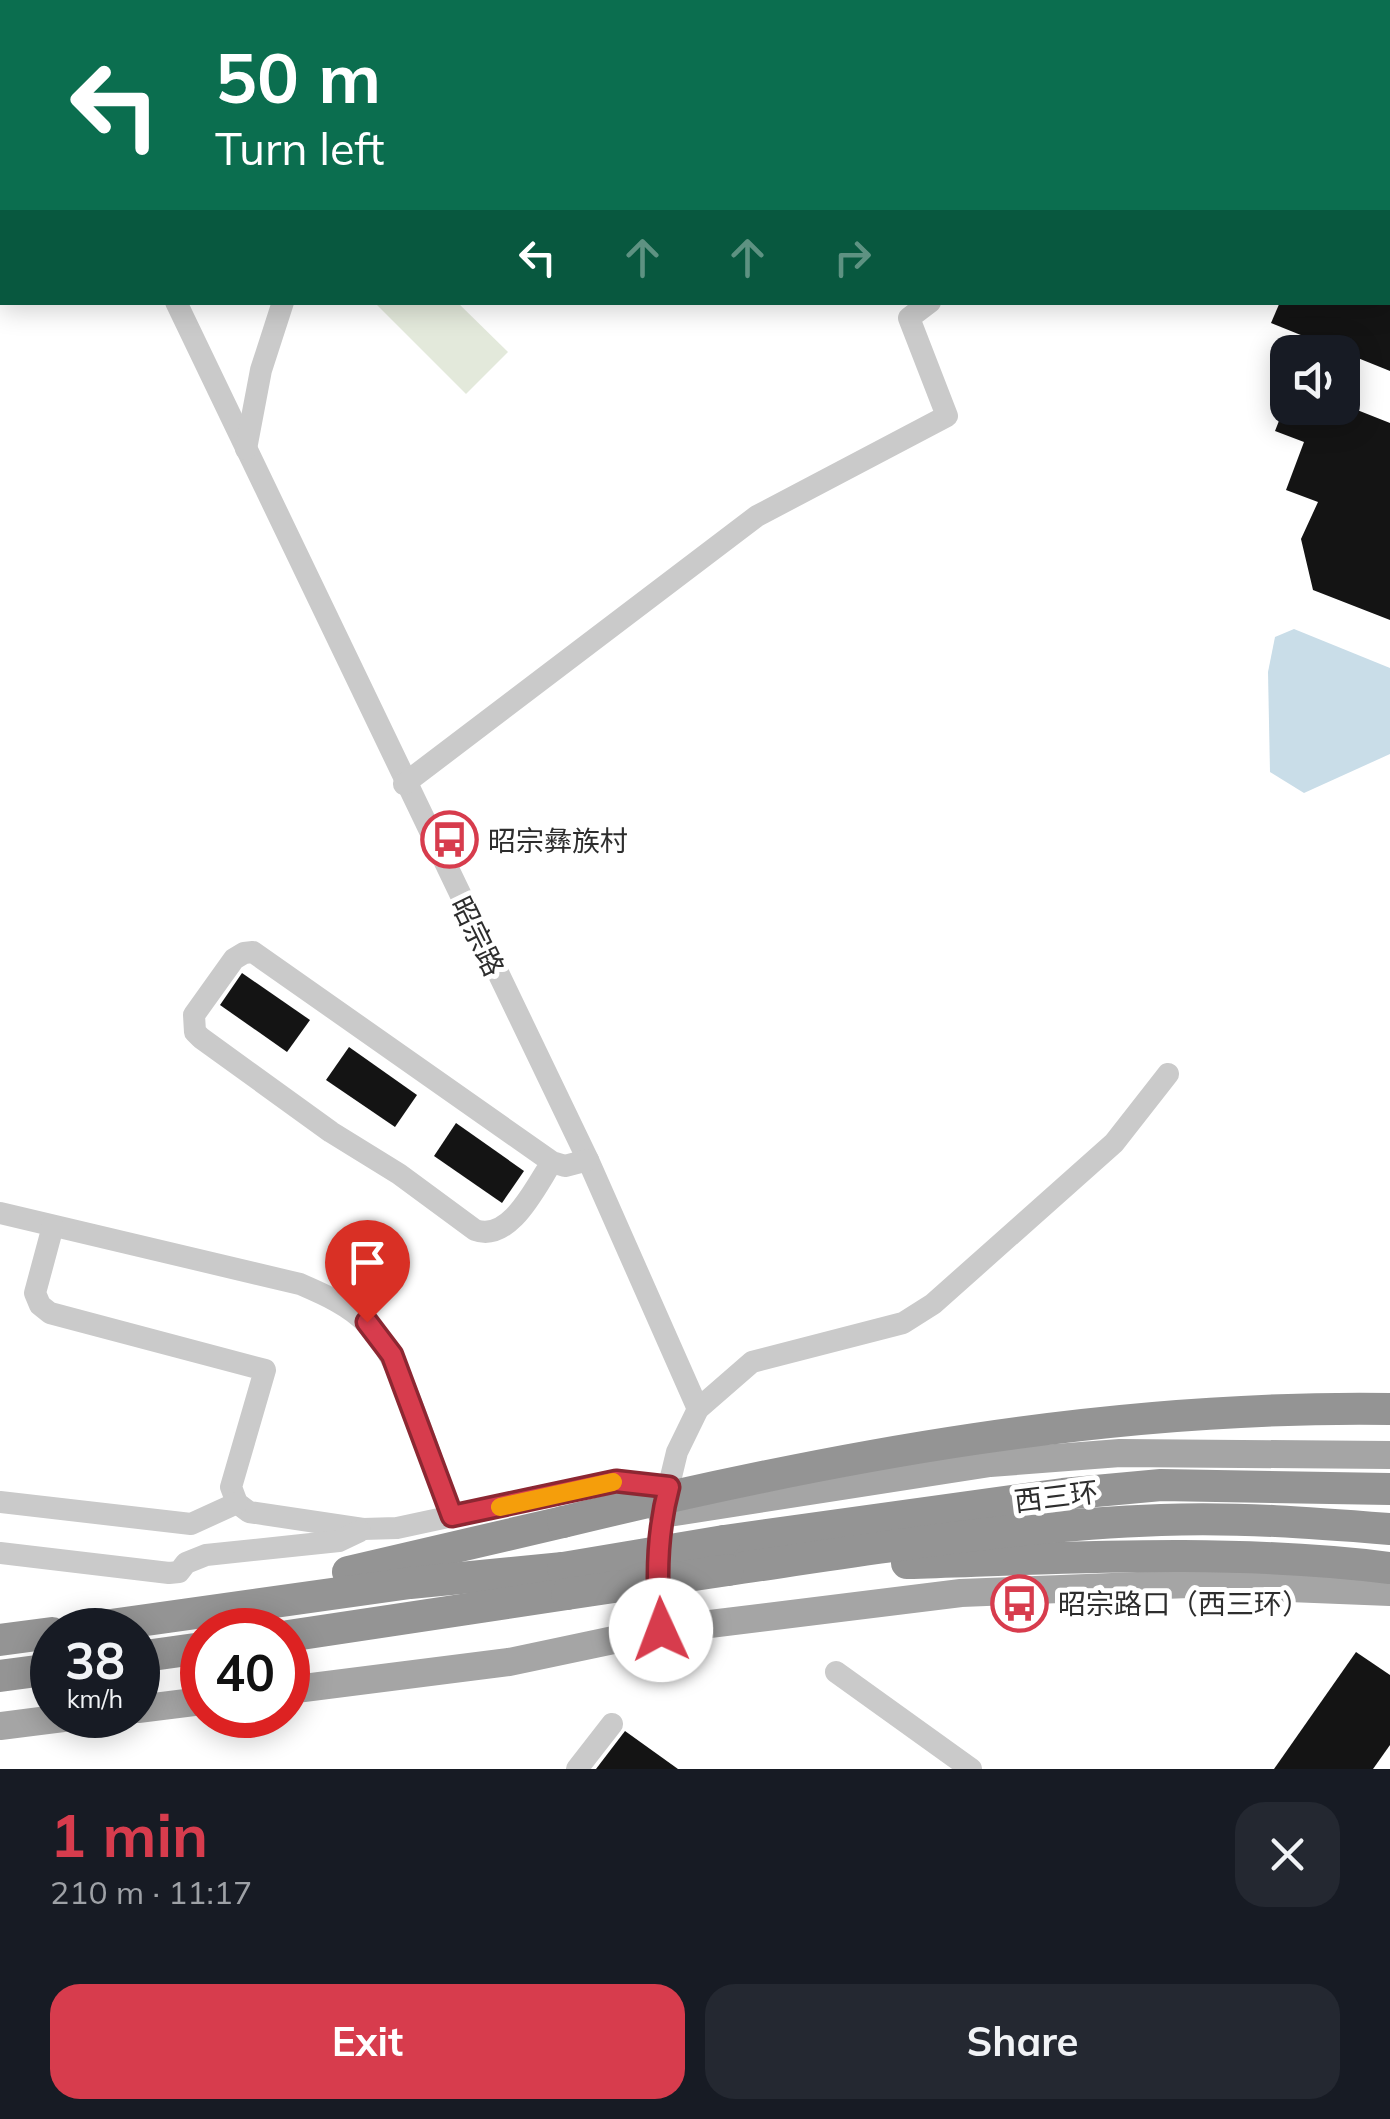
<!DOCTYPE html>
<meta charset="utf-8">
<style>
body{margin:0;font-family:Mulish,"Noto Sans SC",sans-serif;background:#242831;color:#f1f3f6;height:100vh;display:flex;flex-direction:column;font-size:38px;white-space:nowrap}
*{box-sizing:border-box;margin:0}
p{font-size:32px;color:#9ea1a6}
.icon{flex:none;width:55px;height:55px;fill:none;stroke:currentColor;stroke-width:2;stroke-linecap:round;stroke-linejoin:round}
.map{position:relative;height:1769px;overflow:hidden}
.panel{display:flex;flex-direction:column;background:#171b24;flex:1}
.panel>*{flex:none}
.top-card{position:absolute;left:0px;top:0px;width:1390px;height:305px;box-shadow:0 5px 25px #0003;background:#0b6e4f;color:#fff;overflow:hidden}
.buttons{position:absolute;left:1270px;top:335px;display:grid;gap:20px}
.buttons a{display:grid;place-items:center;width:90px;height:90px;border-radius:20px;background:#171b24;box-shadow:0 5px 25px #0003;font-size:50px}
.speed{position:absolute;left:30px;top:1608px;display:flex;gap:20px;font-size:50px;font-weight:700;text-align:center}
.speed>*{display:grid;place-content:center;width:130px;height:130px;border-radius:50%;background:#171b24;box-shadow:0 5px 25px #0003;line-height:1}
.speed small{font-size:25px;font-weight:400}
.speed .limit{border:15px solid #d22;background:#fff;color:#111}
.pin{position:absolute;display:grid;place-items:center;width:85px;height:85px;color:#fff;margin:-102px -42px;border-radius:50% 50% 50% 0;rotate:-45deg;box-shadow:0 0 10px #0007}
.pin .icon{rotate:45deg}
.me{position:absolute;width:110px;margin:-55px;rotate:358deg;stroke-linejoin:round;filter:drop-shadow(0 0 8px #0008)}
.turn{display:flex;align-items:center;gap:35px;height:210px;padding:0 50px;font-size:45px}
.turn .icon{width:130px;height:130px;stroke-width:2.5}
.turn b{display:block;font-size:70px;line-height:85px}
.lanes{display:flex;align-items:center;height:95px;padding:0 50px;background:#0003;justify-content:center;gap:50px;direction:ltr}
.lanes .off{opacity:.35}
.round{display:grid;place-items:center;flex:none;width:105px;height:105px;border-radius:30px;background:#242831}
.headline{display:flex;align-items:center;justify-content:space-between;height:170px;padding:0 50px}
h1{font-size:60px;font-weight:700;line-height:75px;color:#d73c4d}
.primary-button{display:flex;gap:20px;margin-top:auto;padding:20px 50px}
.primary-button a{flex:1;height:115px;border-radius:30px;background:#d73c4d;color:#fff;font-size:40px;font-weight:700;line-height:115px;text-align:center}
.primary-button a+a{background:#242831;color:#f1f3f6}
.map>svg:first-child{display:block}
.green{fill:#e3e9db}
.water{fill:#c9dde8}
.building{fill:#141414}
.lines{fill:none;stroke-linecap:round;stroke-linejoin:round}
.minor{stroke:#cacaca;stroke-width:22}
.major{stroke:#a5a5a5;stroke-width:28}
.highway{stroke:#949494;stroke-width:32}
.highway-bridge{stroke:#949494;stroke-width:32}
.route-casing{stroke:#8c2732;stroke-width:25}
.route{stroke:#d73c4d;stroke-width:18}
.slow{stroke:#f59e0b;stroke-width:18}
.labels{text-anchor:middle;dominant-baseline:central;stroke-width:10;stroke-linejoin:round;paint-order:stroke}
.poi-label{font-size:28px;fill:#2d2d2d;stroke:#fff;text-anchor:start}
.street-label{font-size:28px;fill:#2d2d2d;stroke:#fff}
</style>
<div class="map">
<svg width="1390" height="1769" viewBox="0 0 1390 1769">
<rect width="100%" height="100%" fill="#fff"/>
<polygon class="green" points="375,303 458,303 508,352 466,394"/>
<polygon class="water" points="1294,629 1390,668 1390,754 1304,793 1270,772 1268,672 1275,637"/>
<g class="building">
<polygon points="1280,302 1390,302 1390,371 1271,323"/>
<polygon points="1342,404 1390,423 1390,620 1313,590 1301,539 1318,502 1286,490 1304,442 1275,431 1284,408 1342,408"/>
<polygon points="242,973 310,1020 287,1052 220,1005"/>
<polygon points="349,1047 417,1095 395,1127 326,1080"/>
<polygon points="456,1123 524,1171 502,1203 434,1156"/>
<polygon points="1356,1652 1390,1675 1390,1745 1373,1769 1274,1769"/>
<polygon points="625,1731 678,1769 596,1769"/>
</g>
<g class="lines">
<g class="minor">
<polyline points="18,0 20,2"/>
<polyline points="1213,0 1213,2"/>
<polyline points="283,2 286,0"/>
<polyline points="663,2 667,0"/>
<polyline points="176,302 588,1160 698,1409"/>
<polyline points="246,449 261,370 283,302"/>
<polyline points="404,784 757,516 947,416 909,318 930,302"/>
<path d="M552 1162C536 1186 510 1243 475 1230L399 1174 331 1132 201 1038 195 1032 194 1015 234 959 244 953 253 952 552 1162 565 1166 588 1160"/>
<path d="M0 1213 300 1284C323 1294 349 1305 367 1324 404 1360 432 1465 452 1516"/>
<polyline points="53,1226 35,1293 40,1305 50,1313 265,1370 231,1487 237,1503 249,1512 363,1529 397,1528 615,1481 669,1487"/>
<polyline points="0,1502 191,1524 237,1503"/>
<polyline points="0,1553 169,1573 179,1572 186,1563 206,1555 339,1541 360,1531"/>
<polyline points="661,1630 658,1608 662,1514 677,1452 698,1409 752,1362 903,1323 933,1304 1114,1143 1168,1074"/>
<polyline points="836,1672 971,1769"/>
<polyline points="577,1769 612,1724"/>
</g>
<g class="major">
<polyline points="662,1514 990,1463 1120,1453 1390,1455"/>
<polyline points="288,1690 509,1662 661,1630 961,1593 1189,1584 1390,1592"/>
<polyline points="138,1709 202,1701"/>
<polyline points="0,1726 87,1715"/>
</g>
<g class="highway">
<polyline points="724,1541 1063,1494 1161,1485 1390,1489"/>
<path d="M907 1563C1068 1558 1230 1548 1390 1568"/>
<path d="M728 1570C871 1549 1016 1525 1161 1520 1238 1517 1314 1523 1390 1529"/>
<polyline points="348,1572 563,1522"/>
<polyline points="75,1630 410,1583 563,1568"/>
<polyline points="288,1636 567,1594"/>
<polyline points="0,1640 52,1633"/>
<polyline points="138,1657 202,1648"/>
<polyline points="0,1676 52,1669"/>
</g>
<g class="highway-bridge">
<path d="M563 1522C834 1456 1109 1405 1390 1409"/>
<polyline points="563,1568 724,1541"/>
<polyline points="567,1594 728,1570"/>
</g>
</g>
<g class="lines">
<defs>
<path id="route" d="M367 1322 392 1355 452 1516 616 1481 669 1487C657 1532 656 1584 661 1630"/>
</defs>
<use href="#route" class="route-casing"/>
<use href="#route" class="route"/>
<polyline class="slow" points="500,1507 613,1482"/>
</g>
<defs>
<symbol id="bus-ring" viewBox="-11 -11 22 22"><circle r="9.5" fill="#fff" stroke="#d73c4d" stroke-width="1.5"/><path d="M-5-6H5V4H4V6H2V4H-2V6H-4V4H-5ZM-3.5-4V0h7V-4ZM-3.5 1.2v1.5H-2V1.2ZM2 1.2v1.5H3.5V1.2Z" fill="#d73c4d"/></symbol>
</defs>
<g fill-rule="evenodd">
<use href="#bus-ring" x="418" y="808" width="63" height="63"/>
<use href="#bus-ring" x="988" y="1572" width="63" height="63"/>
</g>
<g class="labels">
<g class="poi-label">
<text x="488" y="840">昭宗彝族村</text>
<text x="1058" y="1603">昭宗路口（西三环）</text>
</g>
<g class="street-label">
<text transform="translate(478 936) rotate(64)">昭宗路</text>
<text transform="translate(1056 1496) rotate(-7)">西三环</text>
</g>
</g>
</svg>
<div class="buttons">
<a><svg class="icon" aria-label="sound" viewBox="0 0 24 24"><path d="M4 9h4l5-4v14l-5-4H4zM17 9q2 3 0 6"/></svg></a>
</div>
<div class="speed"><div>38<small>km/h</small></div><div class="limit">40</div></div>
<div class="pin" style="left:367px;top:1322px;background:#d93025"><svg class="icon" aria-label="arrive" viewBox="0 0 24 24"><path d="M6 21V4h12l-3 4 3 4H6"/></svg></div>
<svg class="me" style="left:661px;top:1630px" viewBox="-20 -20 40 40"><circle r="19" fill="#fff"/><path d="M0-13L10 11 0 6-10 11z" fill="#d73c4d"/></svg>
<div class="top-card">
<div class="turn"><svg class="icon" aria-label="left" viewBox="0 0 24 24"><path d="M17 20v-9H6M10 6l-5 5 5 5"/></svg><div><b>50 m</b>Turn left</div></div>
<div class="lanes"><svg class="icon" aria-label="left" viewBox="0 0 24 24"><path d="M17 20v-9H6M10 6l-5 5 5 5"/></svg><svg class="icon off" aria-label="ahead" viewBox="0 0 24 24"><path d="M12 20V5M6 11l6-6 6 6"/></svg><svg class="icon off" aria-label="ahead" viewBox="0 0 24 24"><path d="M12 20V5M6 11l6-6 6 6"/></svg><svg class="icon off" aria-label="right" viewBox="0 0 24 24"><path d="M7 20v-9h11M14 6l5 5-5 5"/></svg></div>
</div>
</div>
<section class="panel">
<div class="headline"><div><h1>1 min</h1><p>210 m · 11:17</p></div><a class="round"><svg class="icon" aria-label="close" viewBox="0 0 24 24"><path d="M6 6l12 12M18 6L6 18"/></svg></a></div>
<div class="primary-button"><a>Exit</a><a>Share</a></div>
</section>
